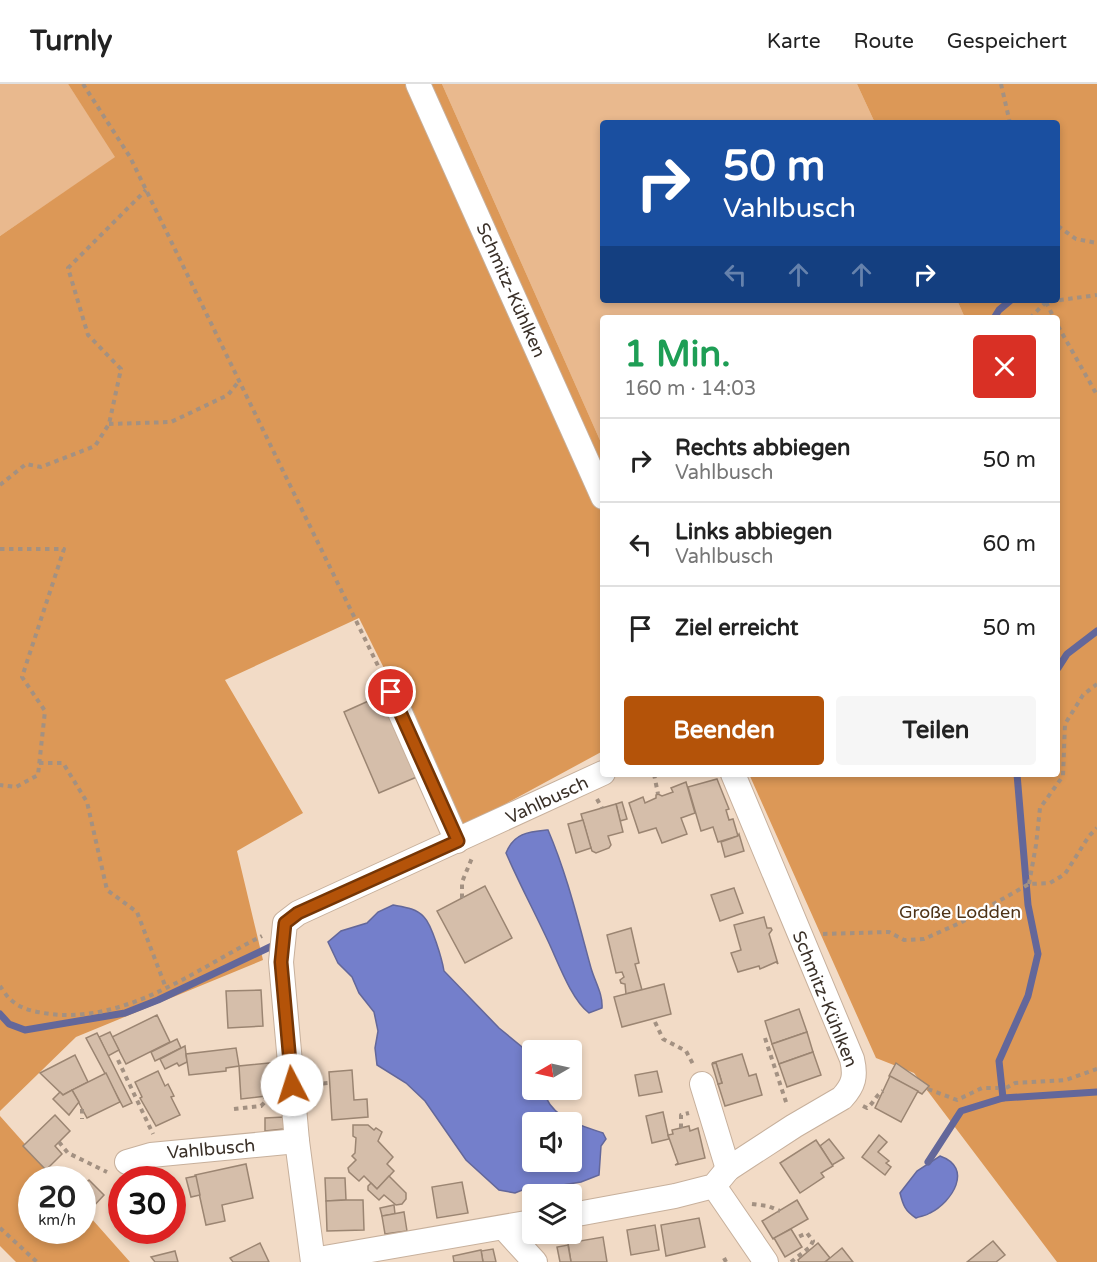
<!DOCTYPE html>
<html lang="de">
<meta charset="utf-8">
<style>
body{margin:0;font-family:"Varela Round",sans-serif;background:#f6f6f6;color:#222;height:100vh;display:flex;flex-direction:column;font-size:22px;white-space:nowrap}
*{box-sizing:border-box;margin:0}
p{font-size:20px;color:#767676}
.icon{flex:none;width:33px;height:33px;fill:none;stroke:currentColor;stroke-width:2;stroke-linecap:round;stroke-linejoin:round}
.map{position:relative;flex:1;overflow:hidden}
.side{position:absolute;left:600px;top:231px;width:460px;height:462px;display:flex;flex-direction:column;background:#fff;border-radius:6px;box-shadow:0 3px 9px #0003}
.side>*{flex:none}
.banner{position:absolute;left:600px;top:36px;width:460px;height:183px;border-radius:6px;box-shadow:0 3px 9px #0003;background:#1a4fa0;color:#fff;overflow:hidden}
.needle{width:39px;rotate:261deg}
.controls{position:absolute;left:522px;top:956px;display:grid;gap:12px}
.controls a{display:grid;place-items:center;width:60px;height:60px;border-radius:6px;background:#fff;box-shadow:0 3px 9px #0003;font-size:30px}
.speed{position:absolute;left:18px;top:1082px;display:flex;gap:12px;font-size:30px;font-weight:700;text-align:center}
.speed>*{display:grid;place-content:center;width:78px;height:78px;border-radius:50%;background:#fff;box-shadow:0 3px 9px #0003;line-height:1}
.speed small{font-size:15px;font-weight:400}
.speed .limit{border:9px solid #d22;background:#fff;color:#111}
.pin{position:absolute;display:grid;place-items:center;width:51px;height:51px;color:#fff;margin:-26px;border:3px solid #fff;border-radius:50%;box-shadow:0 2px 6px #0007}
.me{position:absolute;width:66px;margin:-33px;rotate:355deg;stroke-linejoin:round;filter:drop-shadow(0 0 4px #0008)}
.turn{display:flex;align-items:center;gap:21px;height:126px;padding:0 24px;font-size:27px}
.turn .icon{width:78px;height:78px;stroke-width:2.5}
.turn b{display:block;font-size:42px;line-height:51px}
.lanes{display:flex;align-items:center;height:57px;padding:0 24px;background:#0003;justify-content:center;gap:30px;direction:ltr}
.lanes .off{opacity:.35}
.round{display:grid;place-items:center;flex:none;width:63px;height:63px;border-radius:6px;background:#f6f6f6}
.head{display:flex;align-items:center;justify-content:space-between;height:102px;padding:0 24px}
h1{font-size:36px;font-weight:800;line-height:45px;color:#1e9e55}
.primary-button{display:flex;gap:12px;margin-top:auto;padding:12px 24px}
.primary-button a{flex:1;height:69px;border-radius:6px;background:#b45309;color:#fff;font-size:24px;font-weight:800;line-height:69px;text-align:center}
.primary-button a+a{background:#f6f6f6;color:#222}
ul{padding:0;list-style:none}
li{display:flex;align-items:center;gap:18px;height:84px;padding:0 24px;border-top:2px solid #e0e0e0}
li div{flex:1}
li b{display:block;font-size:22px}
li em{font-style:normal}
header{display:flex;align-items:center;gap:36px;box-sizing:border-box;height:84px;padding:0 30px;background:#fff;border-bottom:2px solid #e0e0e0}
header strong{font-size:28px}
nav{display:flex;gap:33px;margin-inline-start:auto;font-size:21px}
.map>svg:first-child{display:block}
.green{fill:#e9b98e}
.forest{fill:#dc9857}
.water{fill:#747fcb;stroke:#63679a;stroke-width:1.5;fill-rule:evenodd}
.lines{fill:none;stroke-linecap:round;stroke-linejoin:round}
.stream{stroke:#63679a;stroke-width:7}
.building{fill:#d5beaa;stroke:#9b8572;stroke-width:1.5}
.minor-casing{stroke:#c7b09c;stroke-width:26}
.path{stroke:#a39182;stroke-width:4;stroke-dasharray:4.5 4.5;stroke-linecap:butt}
.minor{stroke:#fff;stroke-width:24}
.route-casing{stroke:#753606;stroke-width:15}
.route{stroke:#b45309;stroke-width:10}
.labels{text-anchor:middle;dominant-baseline:central;stroke-width:4.5;stroke-linejoin:round;paint-order:stroke}
.street-label{font-size:18px;fill:#3a3028;stroke:#fff}
.park-label{font-size:18px;fill:#4e3216;stroke:#fff}
</style>
<header>
<strong>Turnly</strong>
<nav><a>Karte</a><a>Route</a><a>Gespeichert</a></nav>
</header>
<div class="map">
<svg width="1097" height="1178" viewBox="0 0 1097 1178">
<rect width="100%" height="100%" fill="#f2dbc6"/>
<g class="green">
<polygon points="0,0 68,0 116,73 0,152"/>
<polygon points="442,0 857,0 875,39 603,39 603,216 957,216 965,234 603,234 603,363"/>
</g>
<g class="forest">
<polygon points="68,0 442,0 603,363 603,667 463,743 359,534 225,596 303,729 237,767 263,876 76,953 0,1027 0,152 115,73"/>
<polygon points="857,0 1097,0 1097,1178 1057,1178 914,989 876,974 749,690 1058,690 1058,234 965,234 957,216 1058,216 1058,39 875,39"/>
<polygon points="0,1032 56,1095 32,1095 32,1146 82,1146 83,1125 130,1178 16,1178 0,1162"/>
</g>
<g class="water">
<path d="M548 746C567 790 578 837 591 884 595 898 603 910 602 924L589 929C571 915 558 878 548 857 534 827 519 799 506 769 514 749 528 748 548 746Z"/>
<path d="M393 821C404 823 416 824 424 833 432 841 442 875 444 887L499 944 522 963 532 987V1005H543C550 1034 577 1040 603 1049L606 1055 601 1062 599 1091 581 1098 544 1104 530 1103 515 1109 499 1106 466 1076 425 1017 406 999 377 981 375 964 378 947 374 928 359 909 352 893 338 879 328 858 341 847 367 839 378 828ZM532 1038H572V1077H532Z"/>
<path d="M940 1072C974 1084 952 1118 930 1129 926 1132 921 1132 916 1134 905 1127 903 1121 900 1109L917 1087Z"/>
</g>
<g class="lines">
<g class="stream">
<polyline points="994,234 999,226 1011,216"/>
<polyline points="1058,584 1067,570 1097,547"/>
<polyline points="0,930 9,940 25,946 125,929 158,916 272,862"/>
<polyline points="1003,1014 999,977 1028,912 1038,870 1028,821 1017,690"/>
<polyline points="928,1078 961,1027 1003,1014 1097,1008"/>
</g>
</g>
<g class="building">
<polygon points="384,610 419,692 379,709 344,628"/>
<polygon points="717,695 729,725 726,726 729,736 733,735 738,752 718,758 713,743 701,747 688,703"/>
<polygon points="686,698 695,729 681,734 687,750 662,759 656,744 639,749 629,719 643,713 645,719 656,714 656,711 658,710 662,712 673,708 671,704"/>
<polygon points="622,718 627,735 620,737 616,720"/>
<polygon points="616,720 623,748 608,752 611,761 609,764 596,769 592,767 589,758 581,730"/>
<polygon points="583,736 591,764 576,769 568,740"/>
<polygon points="739,750 744,767 725,773 721,758 738,752"/>
<polygon points="485,802 512,854 465,879 437,827"/>
<polygon points="734,804 743,829 720,837 711,811"/>
<polygon points="764,833 767,844 771,844 772,846 769,850 778,880 776,878 760,885 759,882 738,888 731,869 741,866 734,841"/>
<polygon points="631,844 639,879 635,880 642,906 626,910 625,900 621,899 620,896 624,893 622,888 616,889 607,851"/>
<polygon points="664,900 671,930 622,943 614,913"/>
<polygon points="261,906 263,942 228,944 226,907"/>
<polygon points="799,925 807,948 772,960 765,937"/>
<polygon points="157,931 170,958 126,980 112,953"/>
<polygon points="110,948 119,966 108,972 99,953"/>
<polygon points="807,948 813,968 779,980 772,960"/>
<polygon points="97,949 132,1019 123,1023 86,954"/>
<polygon points="177,955 181,964 155,977 151,968"/>
<polygon points="185,962 187,978 179,982 177,979 165,985 160,975"/>
<polygon points="236,964 239,982 226,984 226,987 189,991 186,970"/>
<polygon points="813,968 821,991 787,1003 779,980"/>
<polygon points="742,970 749,992 756,990 762,1011 725,1022 718,1000 722,999 716,979 712,979"/>
<polygon points="75,971 88,998 63,1011 40,989"/>
<polygon points="279,978 282,1010 241,1015 239,982"/>
<polygon points="716,979 722,999 718,1000 712,980"/>
<polygon points="896,979 929,1002 922,1010 889,992"/>
<polygon points="352,986 354,1016 367,1015 368,1033 332,1036 329,988"/>
<polygon points="158,987 165,1002 168,1000 174,1012 171,1013 180,1031 156,1042 140,1014 142,1013 135,998"/>
<polygon points="657,987 662,1008 639,1012 635,991"/>
<polygon points="106,989 120,1018 87,1034 72,1006"/>
<polygon points="890,992 918,1007 901,1038 875,1024"/>
<polygon points="72,1006 79,1018 69,1031 53,1015 60,1008 63,1011"/>
<polygon points="663,1028 669,1055 652,1059 646,1032"/>
<polygon points="55,1031 70,1047 55,1062 62,1070 46,1086 23,1062"/>
<polygon points="284,1033 284,1045 265,1047 265,1034"/>
<polygon points="353,1041 368,1041 374,1046 376,1044 382,1048 378,1057 393,1073 387,1080 394,1087 377,1105 364,1092 359,1097 349,1088 348,1084 356,1076 352,1072 355,1069 356,1054 353,1052"/>
<polygon points="689,1042 690,1047 698,1044 705,1074 675,1081 678,1079 668,1051 673,1050 672,1046"/>
<polygon points="879,1051 887,1058 878,1068 889,1077 886,1079 891,1083 885,1091 862,1073"/>
<polygon points="829,1055 844,1074 832,1081 820,1062"/>
<polygon points="816,1056 833,1082 821,1089 824,1093 800,1109 780,1079"/>
<polygon points="246,1080 253,1114 222,1121 225,1137 206,1141 195,1091"/>
<polygon points="196,1092 200,1111 191,1113 186,1094"/>
<polygon points="389,1092 406,1109 406,1115 402,1120 396,1121 384,1111 379,1116 368,1106 368,1102 371,1099 377,1105"/>
<polygon points="325,1094 345,1094 346,1116 326,1117"/>
<polygon points="89,1096 104,1111 91,1125 82,1117 82,1102"/>
<polygon points="462,1098 468,1129 437,1134 432,1103"/>
<polygon points="346,1116 363,1116 364,1146 327,1147 326,1117"/>
<polygon points="797,1116 808,1135 773,1155 762,1137"/>
<polygon points="394,1121 395,1130 382,1132 380,1124"/>
<polygon points="404,1128 407,1147 385,1150 382,1132"/>
<polygon points="699,1134 705,1163 666,1172 661,1141"/>
<polygon points="655,1141 659,1166 631,1171 627,1146"/>
<polygon points="791,1145 802,1163 785,1173 774,1154"/>
<polygon points="603,1153 607,1178 571,1178 568,1159"/>
<polygon points="993,1157 1005,1171 996,1178 967,1178"/>
<polygon points="260,1159 269,1178 233,1178 230,1174"/>
<polygon points="818,1159 830,1174 825,1178 799,1178 798,1176"/>
<polygon points="568,1161 571,1178 560,1178 557,1163"/>
<polygon points="842,1164 853,1178 825,1178 830,1174"/>
<polygon points="493,1165 496,1178 483,1178 481,1167"/>
<polygon points="481,1166 483,1178 454,1178 453,1172"/>
<polygon points="175,1167 178,1178 155,1178 151,1173"/>
</g>
<g class="lines">
<defs>
<g id="minor">
<polyline points="418,0 603,413"/>
<polyline points="391,608 457,757"/>
<polyline points="702,1000 728,1085"/>
<polyline points="127,1078 151,1071 297,1057"/>
<polyline points="714,1102 766,1178"/>
<path d="M572 1131 675 1112 714 1102 728 1085 794 1042 842 1014C854 1001 856 992 852 975L733 690"/>
<polyline points="504,1144 535,1178"/>
<polyline points="313,1176 532,1138"/>
<polyline points="313,1178 297,1057 281,878 285,839 298,829 603,689"/>
</g>
</defs>
<use href="#minor" class="minor-casing"/>
<g class="path">
<polyline points="83,0 130,73 382,590"/>
<polyline points="1001,0 1010,39"/>
<polyline points="1058,142 1076,155 1097,159"/>
<polyline points="1046,218 1054,234"/>
<polyline points="1030,234 1046,218 1097,211"/>
<polyline points="1058,242 1097,311"/>
<polyline points="109,340 171,338 228,311 239,297"/>
<polyline points="0,401 26,380 41,383 95,362 109,340 121,285 88,251 68,184 146,106"/>
<polyline points="0,465 64,465 22,593 45,627 38,691 16,703 0,701"/>
<polyline points="39,679 63,679 87,718 107,806 137,828 166,904"/>
<polyline points="654,690 658,710"/>
<polyline points="597,715 602,724"/>
<polyline points="1029,800 1036,761 1040,724 1063,692 1065,640 1083,611 1097,600"/>
<polyline points="462,814 462,798 472,774"/>
<polyline points="823,850 889,848 904,856 924,855 960,839 1029,800 1050,799 1065,790 1089,752 1097,744"/>
<path d="M0 902C3 906 7 913 11 916 22 926 36 928 50 930 128 939 196 885 262 852"/>
<polyline points="655,938 663,955 686,967 694,982"/>
<polyline points="765,954 787,1021"/>
<polyline points="118,976 153,1050"/>
<polyline points="314,1000 329,999"/>
<polyline points="1006,1004 1015,999 1066,996 1097,985"/>
<polyline points="928,1005 957,1016 982,1004 998,1004"/>
<path d="M863 1022 867 1024C874 1019 875 1012 883 1007"/>
<polyline points="82,1025 82,1035"/>
<polyline points="234,1025 261,1022 265,1018 265,1012"/>
<polyline points="681,1044 681,1031 689,1029"/>
<polyline points="59,1058 68,1069 107,1088"/>
<polyline points="752,1120 768,1122 780,1127"/>
<polyline points="0,1144 37,1178"/>
<polyline points="724,1174 726,1178"/>
<polyline points="791,1178 810,1163 813,1157 807,1149 796,1154"/>
</g>
<use href="#minor" class="minor"/>
</g>
<g class="lines">
<defs>
<polyline id="route" points="292,1001 281,878 285,839 298,829 458,757 391,608"/>
</defs>
<use href="#route" class="route-casing"/>
<use href="#route" class="route"/>
</g>
<g class="labels">
<g class="street-label">
<text transform="translate(511 206) rotate(66)">Schmitz-Kühlken</text>
<text transform="translate(547 716) rotate(-25)">Vahlbusch</text>
<text transform="translate(825 915) rotate(68)">Schmitz-Kühlken</text>
<text transform="translate(211 1065) rotate(-5)">Vahlbusch</text>
</g>
<g class="park-label">
<text x="960" y="828">Große Lodden</text>
</g>
</g>
</svg>
<div class="controls">
<a><svg class="needle" viewBox="-14 -14 28 28"><path d="M0-13l5 13h-10z" fill="#e53935"/><path d="M0 13l5-13h-10z" fill="#767676"/></svg></a>
<a><svg class="icon" aria-label="sound" viewBox="0 0 24 24"><path d="M4 9h4l5-4v14l-5-4H4zM17 9q2 3 0 6"/></svg></a>
<a><svg class="icon" aria-label="layers" viewBox="0 0 24 24"><path d="M12 4l9 5-9 5-9-5zM3 14l9 5 9-5"/></svg></a>
</div>
<div class="speed"><div>20<small>km/h</small></div><div class="limit">30</div></div>
<div class="pin" style="left:391px;top:608px;background:#d93025"><svg class="icon" aria-label="arrive" viewBox="0 0 24 24"><path d="M6 21V4h12l-3 4 3 4H6"/></svg></div>
<svg class="me" style="left:292px;top:1001px" viewBox="-20 -20 40 40"><circle r="19" fill="#fff"/><path d="M0-13L10 11 0 6-10 11z" fill="#b45309"/></svg>
<div class="banner">
<div class="turn"><svg class="icon" aria-label="right" viewBox="0 0 24 24"><path d="M7 20v-9h11M14 6l5 5-5 5"/></svg><div><b>50 m</b>Vahlbusch</div></div>
<div class="lanes"><svg class="icon off" aria-label="left" viewBox="0 0 24 24"><path d="M17 20v-9H6M10 6l-5 5 5 5"/></svg><svg class="icon off" aria-label="ahead" viewBox="0 0 24 24"><path d="M12 20V5M6 11l6-6 6 6"/></svg><svg class="icon off" aria-label="ahead" viewBox="0 0 24 24"><path d="M12 20V5M6 11l6-6 6 6"/></svg><svg class="icon" aria-label="right" viewBox="0 0 24 24"><path d="M7 20v-9h11M14 6l5 5-5 5"/></svg></div>
</div>
<section class="side">
<div class="head"><div><h1>1 Min.</h1><p>160 m · 14:03</p></div><a class="round" style="background:#d93025;color:#fff"><svg class="icon" aria-label="close" viewBox="0 0 24 24"><path d="M6 6l12 12M18 6L6 18"/></svg></a></div>
<ul>
<li><svg class="icon" aria-label="right" viewBox="0 0 24 24"><path d="M7 20v-9h11M14 6l5 5-5 5"/></svg><div><b>Rechts abbiegen</b><p>Vahlbusch</p></div><em>50 m</em></li>
<li><svg class="icon" aria-label="left" viewBox="0 0 24 24"><path d="M17 20v-9H6M10 6l-5 5 5 5"/></svg><div><b>Links abbiegen</b><p>Vahlbusch</p></div><em>60 m</em></li>
<li><svg class="icon" aria-label="arrive" viewBox="0 0 24 24"><path d="M6 21V4h12l-3 4 3 4H6"/></svg><div><b>Ziel erreicht</b></div><em>50 m</em></li>
</ul>
<div class="primary-button"><a>Beenden</a><a>Teilen</a></div>
</section>
</div>
